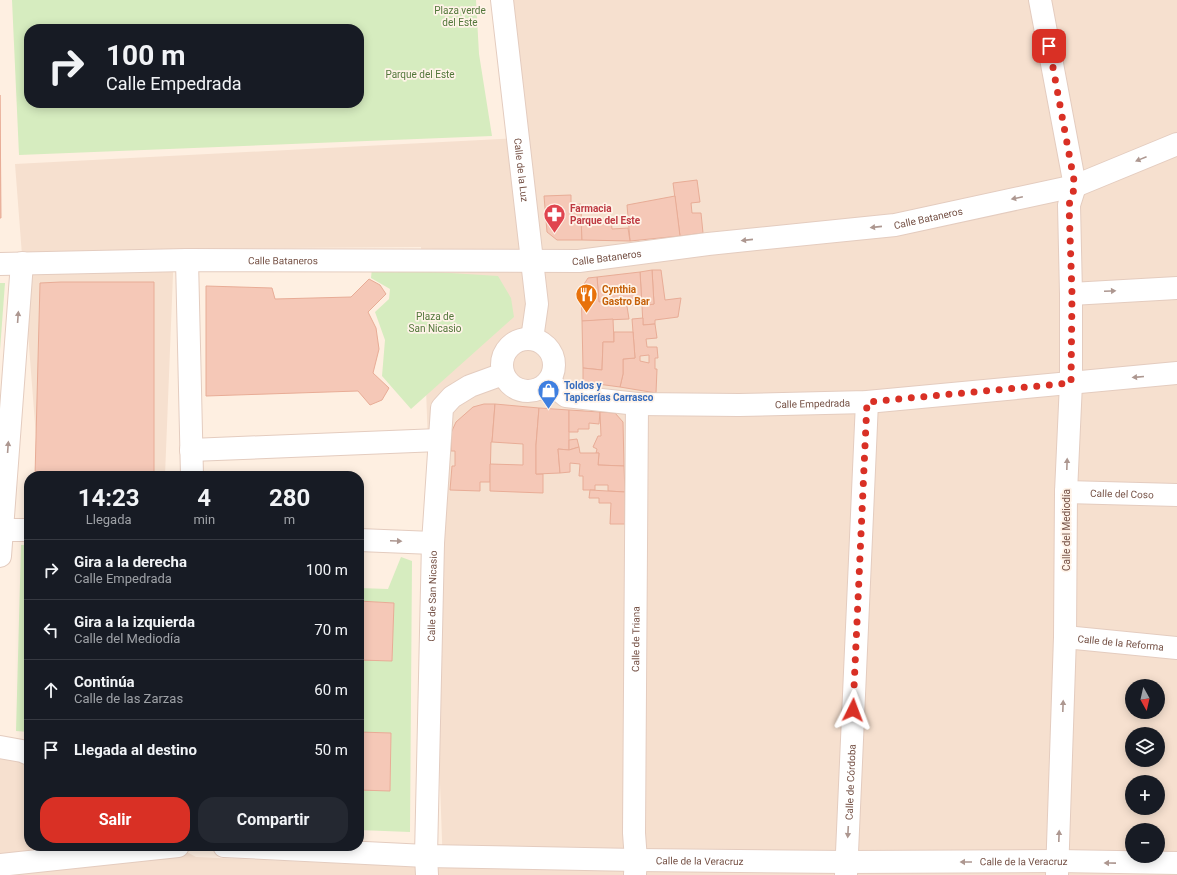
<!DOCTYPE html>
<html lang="es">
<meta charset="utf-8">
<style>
body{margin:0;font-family:Roboto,sans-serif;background:#242831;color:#f1f3f6;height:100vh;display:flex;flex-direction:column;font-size:15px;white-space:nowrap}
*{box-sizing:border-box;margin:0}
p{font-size:13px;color:#9ea1a6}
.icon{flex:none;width:22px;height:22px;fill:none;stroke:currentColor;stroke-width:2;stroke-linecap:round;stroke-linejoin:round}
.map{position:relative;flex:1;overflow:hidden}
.drawer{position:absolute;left:24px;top:471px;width:340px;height:380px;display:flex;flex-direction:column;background:#171b24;border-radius:16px;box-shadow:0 2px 10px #0003}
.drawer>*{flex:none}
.top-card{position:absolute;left:24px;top:24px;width:340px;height:84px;border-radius:16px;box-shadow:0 2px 10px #0003;background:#171b24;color:#f1f3f6;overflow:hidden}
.needle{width:26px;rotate:172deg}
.buttons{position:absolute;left:1125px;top:679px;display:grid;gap:8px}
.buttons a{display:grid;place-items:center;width:40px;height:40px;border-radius:50%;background:#171b24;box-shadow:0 2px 10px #0003;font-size:20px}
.pin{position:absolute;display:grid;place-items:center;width:34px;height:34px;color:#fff;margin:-17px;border-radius:8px;box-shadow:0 2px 6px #0006}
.me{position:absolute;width:44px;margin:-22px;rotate:3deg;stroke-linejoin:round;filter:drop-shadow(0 0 3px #0008)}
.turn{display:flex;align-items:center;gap:14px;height:84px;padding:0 16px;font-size:18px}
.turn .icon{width:52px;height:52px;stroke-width:2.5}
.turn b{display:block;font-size:28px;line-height:34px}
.eta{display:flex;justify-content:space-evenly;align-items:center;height:68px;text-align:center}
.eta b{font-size:24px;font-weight:700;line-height:28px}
.primary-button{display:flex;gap:8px;margin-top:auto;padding:8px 16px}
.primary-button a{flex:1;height:46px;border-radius:16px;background:#d93025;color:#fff;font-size:16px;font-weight:700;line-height:46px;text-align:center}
.primary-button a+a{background:#242831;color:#f1f3f6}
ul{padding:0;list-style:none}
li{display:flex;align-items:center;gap:12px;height:60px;padding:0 16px;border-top:1px solid #363941}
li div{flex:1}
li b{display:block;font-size:15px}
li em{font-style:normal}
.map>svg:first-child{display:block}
.residential{fill:#f6e0cf;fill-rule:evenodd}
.green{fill:#d6ecbf;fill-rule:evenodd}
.building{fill:#f5c8b7;stroke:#e8ac96;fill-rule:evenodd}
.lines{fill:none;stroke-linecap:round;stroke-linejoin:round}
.street-casing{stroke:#e4ccbf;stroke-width:24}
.street{stroke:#fff;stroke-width:22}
.oneway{fill:#ad9790}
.route{stroke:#d93025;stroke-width:7;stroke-dasharray:0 12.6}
.labels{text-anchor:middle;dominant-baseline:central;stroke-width:3.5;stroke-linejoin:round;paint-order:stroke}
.park-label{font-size:10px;fill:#53773b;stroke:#fff3e8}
.street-label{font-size:10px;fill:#765246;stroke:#fff3e8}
.health-label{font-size:10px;font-weight:bold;fill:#be3a42;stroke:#fff3e8;text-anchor:start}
.food-label{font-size:10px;font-weight:bold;fill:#c56008;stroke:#fff3e8;text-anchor:start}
.shop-label{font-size:10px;font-weight:bold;fill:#366cbe;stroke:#fff3e8;text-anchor:start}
</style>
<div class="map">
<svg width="1177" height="875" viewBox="0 0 1177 875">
<rect width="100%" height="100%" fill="#feefe1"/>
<path class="residential" d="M505 0H1177V875H0V749L29 760V846H176L196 857 443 868 421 247 174 249 165 476H39L15 164 518 138ZM1132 686H1158V712H1132ZM1132 734H1158V760H1132ZM1132 782H1158V808H1132ZM1132 830H1158V856H1132Z"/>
<g class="green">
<path d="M12 0H476L479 54 492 136 19 155ZM29 29H359V103H29Z"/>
<polygon points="372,268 498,276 511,298 514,317 411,409 382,376 385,340 375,312 389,299 390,289 371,278"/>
<polygon points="0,283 5,283 0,350"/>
<polygon points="21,545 29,545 29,732 16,731"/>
<polygon points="401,557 412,561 410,832 359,830 359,790 390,791 391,733 359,732 359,660 392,661 394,603 359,601 359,588 388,589"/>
</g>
<g class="building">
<polygon points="0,95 1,218 0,218"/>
<polygon points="697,180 700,202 691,203 692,213 701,213 703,233 680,236 673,183"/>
<polygon points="571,195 571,205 581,204 582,240 557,240 547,232 544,196"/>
<polygon points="675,196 680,236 630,241 627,205"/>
<polygon points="581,218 611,219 612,229 628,228 630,241 582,240"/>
<polygon points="652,270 661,270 665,300 681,298 678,317 655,320 655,324 643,325 642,306 654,304"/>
<polygon points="652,270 654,304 642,306 640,272"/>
<polygon points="640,272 642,305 627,305 626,300 599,302 597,277"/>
<polygon points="597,277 599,302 626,300 629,319 582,321 581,289 588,278"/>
<polygon points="369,279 380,285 386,294 368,312 376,328 379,349 373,373 389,388 382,400 370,405 358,391 206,396 206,286 272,288 275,299 351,297"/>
<polygon points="61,282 154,282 154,476 35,476 40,283"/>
<path d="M643 318V325L655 324 657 338 646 339 647 347H657L658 358H655V369H657L656 393 620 387 623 374V359L635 358 632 319ZM649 355V363L640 361V356Z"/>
<polygon points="613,319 614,342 603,342 602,370 583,368 582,321"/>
<polygon points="614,332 633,332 635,358 623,359 623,374 620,387 583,382 583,368 602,370 603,342 614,342"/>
<polygon points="484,404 495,404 492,442 491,442 490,482 480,482 480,491 450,490 452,466 455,466 455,451 451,451 451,433 456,422 473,407"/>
<polygon points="495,404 539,408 536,445 536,474 543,474 543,493 490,491 490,464 523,465 523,444 492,442"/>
<polygon points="539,408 569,410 569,450 558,449 560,473 536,474 536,445"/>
<polygon points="569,410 600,412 599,424 589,423 589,429 578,429 578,432 569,432"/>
<polygon points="600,412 615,413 623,422 624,466 598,465 599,453 596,453 597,449 593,447 598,436 601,436"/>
<polygon points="577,439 579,447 569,450 569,440"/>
<polygon points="579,447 580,453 599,453 598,465 624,466 625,492 608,491 608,485 595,485 595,490 583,490 583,476 579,476 580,464 570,463 570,472 560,473 558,449 569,450"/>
<polygon points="590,490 625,492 625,524 610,524 611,503 599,503 599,498 589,498"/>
<polygon points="359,601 394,603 392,661 359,660"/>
<polygon points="359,732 391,733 390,791 359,790"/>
</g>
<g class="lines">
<defs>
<g id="street">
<path id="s1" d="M502 0 537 304 532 339"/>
<polyline points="1040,0 1075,186 1069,205 1071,294 1071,383 1066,492 1065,637 1057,875"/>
<polyline points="187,260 192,476"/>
<path id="s2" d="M0 264 187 260 579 261 708 244 895 225 1075 186 1177 144"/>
<polyline points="1071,294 1177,288"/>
<circle cx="528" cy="365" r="26"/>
<path id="s3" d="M549 382 566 396 637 404 739 405 867 402 1177 373"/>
<polyline points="191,450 439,440"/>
<path id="s4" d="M1066 492 1177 495"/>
<polyline points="2,530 29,530"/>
<polyline points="359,540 433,543"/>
<polyline points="0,556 22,263"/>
<path id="s5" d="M1065 637 1177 648"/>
<polyline points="0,747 22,751 29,754"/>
<path id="s6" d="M224 846 426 856 636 860 846 862 1058 861 1177 863"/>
<polyline points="0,865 178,846"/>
<path id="s7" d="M635 874 636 860 634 833 637 404"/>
<path id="s8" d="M427 875 426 856 433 543 442 408 452 397 470 386 503 374"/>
<path id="s9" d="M846 875 867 402"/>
</g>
</defs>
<use href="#street" class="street-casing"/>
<use href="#street" class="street"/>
</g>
<defs><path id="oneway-solid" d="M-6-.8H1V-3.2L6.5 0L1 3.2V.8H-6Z"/></defs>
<g class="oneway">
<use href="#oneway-solid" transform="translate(1141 159) rotate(158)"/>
<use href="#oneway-solid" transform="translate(1017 198) rotate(168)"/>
<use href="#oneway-solid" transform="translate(876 227) rotate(174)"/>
<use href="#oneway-solid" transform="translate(747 240) rotate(174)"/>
<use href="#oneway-solid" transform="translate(1110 291) rotate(-3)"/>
<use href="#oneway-solid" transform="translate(18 317) rotate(-86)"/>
<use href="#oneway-solid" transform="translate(1138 377) rotate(175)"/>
<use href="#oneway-solid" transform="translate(8 447) rotate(-86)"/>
<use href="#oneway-solid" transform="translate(1067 464) rotate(-88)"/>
<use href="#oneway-solid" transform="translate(396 541) rotate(2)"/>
<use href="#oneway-solid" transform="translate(1063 706) rotate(-88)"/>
<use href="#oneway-solid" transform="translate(848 832) rotate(93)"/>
<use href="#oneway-solid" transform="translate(1059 836) rotate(-88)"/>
<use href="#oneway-solid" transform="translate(966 862) rotate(180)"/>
<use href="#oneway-solid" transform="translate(1110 863) rotate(-179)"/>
</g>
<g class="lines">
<polyline class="route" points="853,710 867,402 1071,383 1072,294 1069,205 1075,186 1049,46"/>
</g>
<defs>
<symbol id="pharmacy-pin" viewBox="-11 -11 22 30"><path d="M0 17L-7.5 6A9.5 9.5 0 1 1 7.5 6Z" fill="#e0444e" stroke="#fff3e8"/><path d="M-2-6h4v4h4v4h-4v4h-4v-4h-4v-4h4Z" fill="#fff"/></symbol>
<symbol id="restaurant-pin" viewBox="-11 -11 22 30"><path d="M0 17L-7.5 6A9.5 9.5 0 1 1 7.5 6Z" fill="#e8710a" stroke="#fff3e8"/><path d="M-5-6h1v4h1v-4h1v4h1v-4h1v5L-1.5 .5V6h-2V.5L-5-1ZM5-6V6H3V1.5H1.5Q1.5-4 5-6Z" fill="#fff"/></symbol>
<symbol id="shop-pin" viewBox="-11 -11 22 30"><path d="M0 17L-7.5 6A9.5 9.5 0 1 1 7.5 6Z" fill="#3f7fe0" stroke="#fff3e8"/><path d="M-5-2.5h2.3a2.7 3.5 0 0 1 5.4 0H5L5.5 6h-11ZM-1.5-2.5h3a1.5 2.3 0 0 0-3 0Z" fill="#fff"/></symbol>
</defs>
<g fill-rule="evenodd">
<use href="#pharmacy-pin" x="542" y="202" width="25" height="34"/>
<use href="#restaurant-pin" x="574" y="282" width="25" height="34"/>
<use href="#shop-pin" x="536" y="378" width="25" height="34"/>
</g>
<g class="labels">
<g class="park-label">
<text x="460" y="10">Plaza verde<tspan x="460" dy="12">del Este</tspan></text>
<text x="420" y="74">Parque del Este</text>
<text x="435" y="316">Plaza de<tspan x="435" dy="12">San Nicasio</tspan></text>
</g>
<g class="street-label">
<text stroke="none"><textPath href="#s1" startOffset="171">Calle de la Luz</textPath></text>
<text stroke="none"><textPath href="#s2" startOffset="931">Calle Bataneros</textPath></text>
<text stroke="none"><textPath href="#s2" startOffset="607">Calle Bataneros</textPath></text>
<text stroke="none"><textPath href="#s2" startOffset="283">Calle Bataneros</textPath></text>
<text stroke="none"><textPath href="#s3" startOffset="269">Calle Empedrada</textPath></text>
<text stroke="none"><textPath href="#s4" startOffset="56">Calle del Coso</textPath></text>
<text transform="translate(1066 530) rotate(-90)">Calle del Mediodía</text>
<text stroke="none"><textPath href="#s8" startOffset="279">Calle de San Nicasio</textPath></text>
<text stroke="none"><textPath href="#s7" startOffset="235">Calle de Triana</textPath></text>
<text stroke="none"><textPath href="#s5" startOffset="56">Calle de la Reforma</textPath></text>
<text stroke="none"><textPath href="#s9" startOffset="93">Calle de Córdoba</textPath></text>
<text stroke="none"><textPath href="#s6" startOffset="476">Calle de la Veracruz</textPath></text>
<text stroke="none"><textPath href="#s6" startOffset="800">Calle de la Veracruz</textPath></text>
</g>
<g class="health-label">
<text x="570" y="208">Farmacia<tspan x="570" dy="12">Parque del Este</tspan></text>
</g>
<g class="food-label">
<text x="602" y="289">Cynthia<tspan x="602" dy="12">Gastro Bar</tspan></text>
</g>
<g class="shop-label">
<text x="564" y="385">Toldos y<tspan x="564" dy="12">Tapicerías Carrasco</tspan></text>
</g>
</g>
</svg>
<div class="buttons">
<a><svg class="needle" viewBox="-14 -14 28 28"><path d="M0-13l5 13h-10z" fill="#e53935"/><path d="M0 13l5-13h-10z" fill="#9ea1a6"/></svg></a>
<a><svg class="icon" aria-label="layers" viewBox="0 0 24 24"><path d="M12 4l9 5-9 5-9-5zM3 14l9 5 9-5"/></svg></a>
<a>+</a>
<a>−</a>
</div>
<div class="pin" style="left:1049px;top:46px;background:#d93025"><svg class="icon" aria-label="arrive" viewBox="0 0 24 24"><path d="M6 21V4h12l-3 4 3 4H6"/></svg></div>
<svg class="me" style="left:853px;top:710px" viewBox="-20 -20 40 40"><path d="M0-17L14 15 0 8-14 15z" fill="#d93025" stroke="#fff" stroke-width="4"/></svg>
<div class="top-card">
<div class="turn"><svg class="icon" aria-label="right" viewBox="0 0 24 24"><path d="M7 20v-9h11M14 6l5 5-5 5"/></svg><div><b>100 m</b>Calle Empedrada</div></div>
</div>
<section class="drawer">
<div class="eta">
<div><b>14:23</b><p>Llegada</p></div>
<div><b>4</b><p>min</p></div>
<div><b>280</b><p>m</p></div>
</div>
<ul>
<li><svg class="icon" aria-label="right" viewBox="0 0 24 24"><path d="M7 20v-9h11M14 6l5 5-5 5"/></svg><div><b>Gira a la derecha</b><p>Calle Empedrada</p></div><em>100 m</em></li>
<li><svg class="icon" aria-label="left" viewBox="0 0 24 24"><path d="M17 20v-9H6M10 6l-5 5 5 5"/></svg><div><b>Gira a la izquierda</b><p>Calle del Mediodía</p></div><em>70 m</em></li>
<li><svg class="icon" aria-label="ahead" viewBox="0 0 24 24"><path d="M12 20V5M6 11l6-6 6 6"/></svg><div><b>Continúa</b><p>Calle de las Zarzas</p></div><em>60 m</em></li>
<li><svg class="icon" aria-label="arrive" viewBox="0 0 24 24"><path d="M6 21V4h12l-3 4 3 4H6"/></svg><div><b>Llegada al destino</b></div><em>50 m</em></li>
</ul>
<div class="primary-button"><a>Salir</a><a>Compartir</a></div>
</section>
</div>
